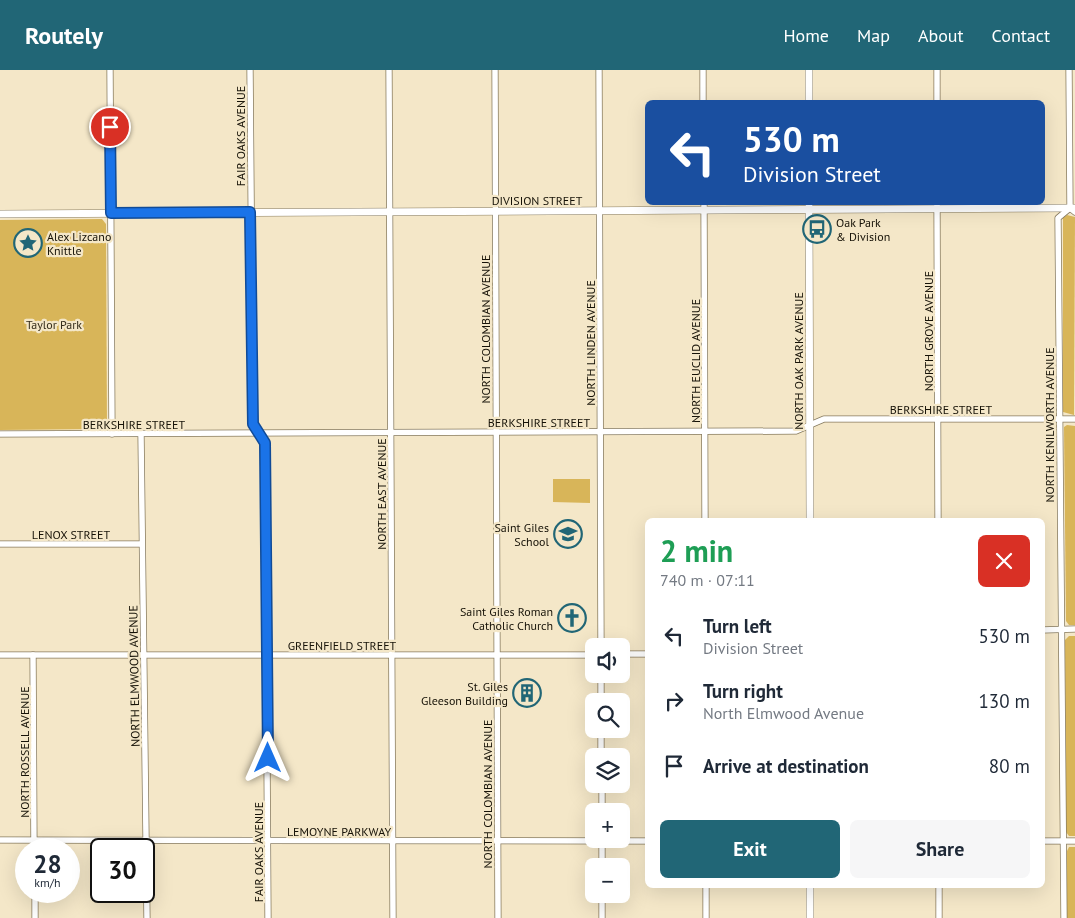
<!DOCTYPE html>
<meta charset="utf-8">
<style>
body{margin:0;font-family:"PT Sans",sans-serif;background:#f6f6f7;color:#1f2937;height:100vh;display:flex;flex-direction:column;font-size:19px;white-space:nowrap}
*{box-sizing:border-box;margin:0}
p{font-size:16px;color:#747a83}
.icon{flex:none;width:28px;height:28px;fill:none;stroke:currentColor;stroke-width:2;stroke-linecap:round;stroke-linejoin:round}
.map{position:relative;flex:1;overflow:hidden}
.details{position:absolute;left:645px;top:448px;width:400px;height:370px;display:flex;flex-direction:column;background:#fff;border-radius:8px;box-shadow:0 5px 20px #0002}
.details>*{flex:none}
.hud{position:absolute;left:645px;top:30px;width:400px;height:105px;border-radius:8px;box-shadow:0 5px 20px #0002;background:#1a4fa0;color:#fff;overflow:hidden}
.controls{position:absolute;left:585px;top:568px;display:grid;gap:10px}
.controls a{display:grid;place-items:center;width:45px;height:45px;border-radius:8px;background:#fff;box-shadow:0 5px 20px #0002;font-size:25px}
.speed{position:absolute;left:15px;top:768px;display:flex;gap:10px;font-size:25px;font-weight:700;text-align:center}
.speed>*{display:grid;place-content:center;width:65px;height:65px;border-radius:50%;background:#fff;box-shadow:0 5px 20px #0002;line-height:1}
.speed small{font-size:12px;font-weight:400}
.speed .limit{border:2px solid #111;border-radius:8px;background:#fff;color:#111}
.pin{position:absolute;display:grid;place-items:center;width:42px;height:42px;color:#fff;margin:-21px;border:2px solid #fff;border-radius:50%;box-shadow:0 1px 5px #0007}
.me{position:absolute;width:55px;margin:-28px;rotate:0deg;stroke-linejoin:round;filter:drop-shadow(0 0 4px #0008)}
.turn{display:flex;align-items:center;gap:18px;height:105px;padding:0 15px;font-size:22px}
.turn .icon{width:65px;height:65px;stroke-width:2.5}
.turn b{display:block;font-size:35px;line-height:42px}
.round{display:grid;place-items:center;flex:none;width:52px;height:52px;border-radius:8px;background:#f6f6f7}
.overview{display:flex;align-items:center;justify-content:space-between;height:85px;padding:0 15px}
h1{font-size:30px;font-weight:800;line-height:38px;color:#1e9e55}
.action{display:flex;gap:10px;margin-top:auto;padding:10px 15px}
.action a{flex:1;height:58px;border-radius:8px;background:#216676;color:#fff;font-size:20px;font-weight:800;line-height:58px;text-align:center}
.action a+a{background:#f6f6f7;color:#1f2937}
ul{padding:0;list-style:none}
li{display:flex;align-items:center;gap:15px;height:65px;padding:0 15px}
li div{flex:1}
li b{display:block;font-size:19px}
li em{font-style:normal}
header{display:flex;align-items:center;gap:30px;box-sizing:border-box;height:70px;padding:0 25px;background:#216676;color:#fff}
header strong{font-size:24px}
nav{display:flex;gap:28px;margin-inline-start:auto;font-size:18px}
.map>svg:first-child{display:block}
.green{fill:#d8b559}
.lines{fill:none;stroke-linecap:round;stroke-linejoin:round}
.minor-casing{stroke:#877b5f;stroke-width:7}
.tertiary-casing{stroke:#877b5f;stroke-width:8}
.minor{stroke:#fff;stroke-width:5.5}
.tertiary{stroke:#fff;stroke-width:7}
.route-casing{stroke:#114b97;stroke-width:12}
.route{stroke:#1a73e8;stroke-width:9}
.labels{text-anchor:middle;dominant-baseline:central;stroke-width:4.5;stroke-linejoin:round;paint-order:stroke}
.street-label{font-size:12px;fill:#161207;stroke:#f4e7c8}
.poi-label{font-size:12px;fill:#161207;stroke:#f4e7c8;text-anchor:end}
.park-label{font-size:12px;fill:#332b19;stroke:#f4e7c8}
</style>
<header>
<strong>Routely</strong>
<nav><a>Home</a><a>Map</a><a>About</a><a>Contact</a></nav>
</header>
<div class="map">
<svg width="1075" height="848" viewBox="0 0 1075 848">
<rect width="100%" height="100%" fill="#f4e7c8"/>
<g class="green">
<polygon points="1067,145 1075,147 1074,345 1063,342 1063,148"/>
<polygon points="102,149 106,154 107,357 102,359 0,360 0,150"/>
<polygon points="1067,355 1075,356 1075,555 1069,555 1066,551 1064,357"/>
<polygon points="553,409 590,409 590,433 553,432"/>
<polygon points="1069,566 1075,566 1075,766 1069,766 1066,762 1065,570"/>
<polygon points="1069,777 1075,777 1075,848 1067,848 1067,781"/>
</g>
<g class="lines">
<defs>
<g id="minor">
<polyline points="110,0 112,364"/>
<polyline points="250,0 253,354 265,373 268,848"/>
<polyline points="389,0 393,848"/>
<polyline points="495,0 498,848"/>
<polyline points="599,0 601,576"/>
<polyline points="703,0 703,32"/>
<polyline points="1069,0 1070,138 1075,142"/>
<polyline points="937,32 937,0"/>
<polyline points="704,132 705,450"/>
<polyline points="937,132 938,450"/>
<polyline points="0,364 796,361 824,349 1075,349"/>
<polyline points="141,364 147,848"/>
<polyline points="0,474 141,474"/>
<polyline points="1042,560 1075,559"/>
<polyline points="621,584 648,584"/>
<polyline points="0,585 594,585"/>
<polyline points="33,585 34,779"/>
<polyline points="601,604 601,631"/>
<polyline points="601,659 601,686"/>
<polyline points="602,714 602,741"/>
<polyline points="0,770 648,771"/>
<polyline points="1042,771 1075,771"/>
<polyline points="602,796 602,769"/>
<polyline points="706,815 706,848"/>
<polyline points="939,815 939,848"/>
<polyline points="35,821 35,848"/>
<polyline points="602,848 602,824"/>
<polyline points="1064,848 1058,148 1070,138"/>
</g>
<g id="tertiary">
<polyline points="809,0 809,32"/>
<polyline points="809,132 810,450"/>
<polyline points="0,144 1075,138"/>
<polyline points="810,815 810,848"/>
</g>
</defs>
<use href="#minor" class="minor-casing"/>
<use href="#tertiary" class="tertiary-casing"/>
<use href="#minor" class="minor"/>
<use href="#tertiary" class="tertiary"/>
</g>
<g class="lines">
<defs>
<polyline id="route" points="110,57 111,143 250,142 253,354 265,373 268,688"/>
</defs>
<use href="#route" class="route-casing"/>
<use href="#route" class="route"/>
</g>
<defs>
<symbol id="bus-ring" viewBox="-11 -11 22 22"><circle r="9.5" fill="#f4e7c8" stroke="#216676" stroke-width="1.5"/><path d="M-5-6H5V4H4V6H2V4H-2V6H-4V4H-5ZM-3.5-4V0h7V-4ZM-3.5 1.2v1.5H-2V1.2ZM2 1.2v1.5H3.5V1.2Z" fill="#216676"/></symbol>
<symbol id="sight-ring" viewBox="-11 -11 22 22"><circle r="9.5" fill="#f4e7c8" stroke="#216676" stroke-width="1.5"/><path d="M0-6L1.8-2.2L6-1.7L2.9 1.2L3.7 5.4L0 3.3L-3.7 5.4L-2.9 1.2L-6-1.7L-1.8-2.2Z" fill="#216676"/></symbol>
<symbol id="school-ring" viewBox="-11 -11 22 22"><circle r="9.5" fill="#f4e7c8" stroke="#216676" stroke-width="1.5"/><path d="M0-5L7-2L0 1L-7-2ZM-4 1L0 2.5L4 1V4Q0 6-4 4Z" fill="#216676"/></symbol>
<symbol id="church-ring" viewBox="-11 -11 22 22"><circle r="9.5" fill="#f4e7c8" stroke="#216676" stroke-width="1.5"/><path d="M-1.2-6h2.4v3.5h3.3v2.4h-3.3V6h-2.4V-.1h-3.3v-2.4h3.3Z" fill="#216676"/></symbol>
<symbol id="building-ring" viewBox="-11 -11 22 22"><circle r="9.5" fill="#f4e7c8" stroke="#216676" stroke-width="1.5"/><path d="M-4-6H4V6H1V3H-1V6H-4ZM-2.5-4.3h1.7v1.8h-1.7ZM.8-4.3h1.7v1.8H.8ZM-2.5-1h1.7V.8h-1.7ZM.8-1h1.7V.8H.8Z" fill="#216676"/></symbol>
</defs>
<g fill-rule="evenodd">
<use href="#bus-ring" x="801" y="143" width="32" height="32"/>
<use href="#sight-ring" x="12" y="157" width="32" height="32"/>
<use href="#school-ring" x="552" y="448" width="32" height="32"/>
<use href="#church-ring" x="556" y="532" width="32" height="32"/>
<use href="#building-ring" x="511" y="607" width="32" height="32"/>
</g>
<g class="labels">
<g class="street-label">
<text transform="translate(240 66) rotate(-90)">FAIR OAKS AVENUE</text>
<text x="537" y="130">DIVISION STREET</text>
<text transform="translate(485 259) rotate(-90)">NORTH COLOMBIAN AVENUE</text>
<text transform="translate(928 261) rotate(-90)">NORTH GROVE AVENUE</text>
<text transform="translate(590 273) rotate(-90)">NORTH LINDEN AVENUE</text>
<text transform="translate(695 291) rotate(-90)">NORTH EUCLID AVENUE</text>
<text transform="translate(798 291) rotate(-90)">NORTH OAK PARK AVENUE</text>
<text x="941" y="339">BERKSHIRE STREET</text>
<text x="539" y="352">BERKSHIRE STREET</text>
<text x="134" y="354">BERKSHIRE STREET</text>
<text transform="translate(1049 355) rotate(-90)">NORTH KENILWORTH AVENUE</text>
<text transform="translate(381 424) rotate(-90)">NORTH EAST AVENUE</text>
<text x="71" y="464">LENOX STREET</text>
<text x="342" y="575">GREENFIELD STREET</text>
<text transform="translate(134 606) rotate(-91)">NORTH ELMWOOD AVENUE</text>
<text transform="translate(24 682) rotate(-90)">NORTH ROSSELL AVENUE</text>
<text transform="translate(487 724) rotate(-90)">NORTH COLOMBIAN AVENUE</text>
<text x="339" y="761">LEMOYNE PARKWAY</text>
<text transform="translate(258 782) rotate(-90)">FAIR OAKS AVENUE</text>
</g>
<g class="poi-label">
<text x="836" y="152" text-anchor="start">Oak Park<tspan x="836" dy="14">&amp; Division</tspan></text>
<text x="47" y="166" text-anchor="start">Alex Lizcano<tspan x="47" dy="14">Knittle</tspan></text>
<text x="549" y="457">Saint Giles<tspan x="549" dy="14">School</tspan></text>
<text x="553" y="541">Saint Giles Roman<tspan x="553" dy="14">Catholic Church</tspan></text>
<text x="508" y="616">St. Giles<tspan x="508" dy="14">Gleeson Building</tspan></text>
</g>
<g class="park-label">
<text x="54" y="254">Taylor Park</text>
</g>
</g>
</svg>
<div class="controls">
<a><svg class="icon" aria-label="sound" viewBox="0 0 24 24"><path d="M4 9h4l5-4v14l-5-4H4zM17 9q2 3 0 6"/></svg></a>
<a><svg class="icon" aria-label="search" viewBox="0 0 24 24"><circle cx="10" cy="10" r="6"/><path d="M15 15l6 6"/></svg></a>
<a><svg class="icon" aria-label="layers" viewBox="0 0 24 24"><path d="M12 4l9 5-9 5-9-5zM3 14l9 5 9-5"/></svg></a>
<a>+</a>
<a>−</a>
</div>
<div class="speed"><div>28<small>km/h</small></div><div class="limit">30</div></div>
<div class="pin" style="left:110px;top:57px;background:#d93025"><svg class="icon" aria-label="arrive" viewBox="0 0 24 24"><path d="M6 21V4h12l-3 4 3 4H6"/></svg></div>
<svg class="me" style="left:268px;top:688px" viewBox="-20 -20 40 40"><path d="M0-17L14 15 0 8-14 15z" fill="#1a73e8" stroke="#fff" stroke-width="4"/></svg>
<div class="hud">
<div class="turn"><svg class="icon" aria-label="left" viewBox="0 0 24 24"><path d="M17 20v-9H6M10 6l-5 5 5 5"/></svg><div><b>530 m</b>Division Street</div></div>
</div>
<section class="details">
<div class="overview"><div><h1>2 min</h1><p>740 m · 07:11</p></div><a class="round" style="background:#d93025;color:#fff"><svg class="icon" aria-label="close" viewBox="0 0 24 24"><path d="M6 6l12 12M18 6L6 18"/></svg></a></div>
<ul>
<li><svg class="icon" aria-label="left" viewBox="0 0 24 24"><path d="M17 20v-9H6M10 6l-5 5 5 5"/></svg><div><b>Turn left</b><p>Division Street</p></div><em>530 m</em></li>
<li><svg class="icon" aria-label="right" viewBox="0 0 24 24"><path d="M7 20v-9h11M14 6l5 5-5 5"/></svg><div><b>Turn right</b><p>North Elmwood Avenue</p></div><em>130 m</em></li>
<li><svg class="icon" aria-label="arrive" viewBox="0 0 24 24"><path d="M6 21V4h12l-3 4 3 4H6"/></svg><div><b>Arrive at destination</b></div><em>80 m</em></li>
</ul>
<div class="action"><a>Exit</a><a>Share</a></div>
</section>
</div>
